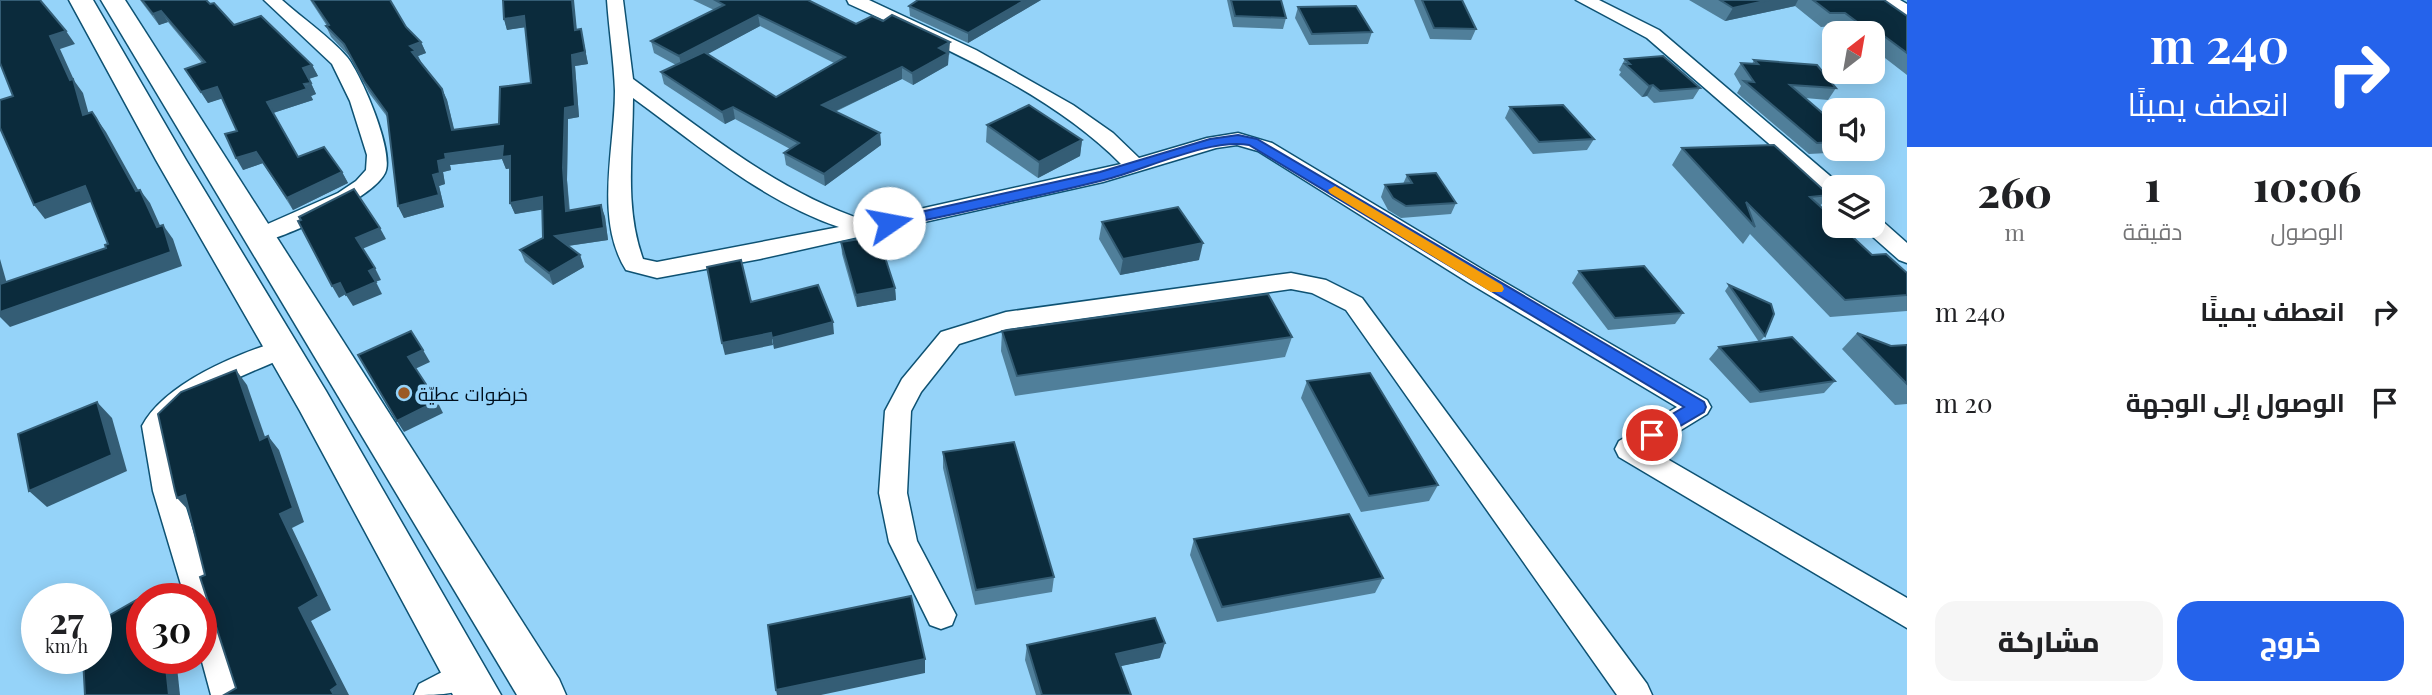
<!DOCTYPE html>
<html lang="ar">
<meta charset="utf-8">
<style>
body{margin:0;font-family:"Playfair Display",Cairo,serif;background:#f6f6f6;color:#202124;direction:rtl;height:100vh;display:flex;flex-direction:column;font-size:26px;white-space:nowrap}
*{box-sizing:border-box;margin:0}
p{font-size:23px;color:#757577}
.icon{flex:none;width:38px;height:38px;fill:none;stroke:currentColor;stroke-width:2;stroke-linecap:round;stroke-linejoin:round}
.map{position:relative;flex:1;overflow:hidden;direction:ltr}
.drawer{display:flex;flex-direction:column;background:#fff;width:525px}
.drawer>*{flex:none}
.guide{background:#2563eb;color:#fff;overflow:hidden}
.needle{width:46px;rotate:31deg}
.tools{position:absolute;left:1822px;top:21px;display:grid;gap:14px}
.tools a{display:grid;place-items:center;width:63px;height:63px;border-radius:14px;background:#fff;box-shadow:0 4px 18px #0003;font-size:35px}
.speed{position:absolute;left:21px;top:583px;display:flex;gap:14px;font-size:35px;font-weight:700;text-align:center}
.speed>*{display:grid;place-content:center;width:91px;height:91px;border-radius:50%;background:#fff;box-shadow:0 4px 18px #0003;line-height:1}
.speed small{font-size:18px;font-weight:400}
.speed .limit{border:10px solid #d22;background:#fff;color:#111}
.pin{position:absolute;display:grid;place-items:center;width:60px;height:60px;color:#fff;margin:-30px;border:4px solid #fff;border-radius:50%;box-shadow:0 2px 7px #0007}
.me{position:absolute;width:77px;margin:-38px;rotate:78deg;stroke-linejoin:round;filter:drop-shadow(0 0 5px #0008)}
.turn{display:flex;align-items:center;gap:24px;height:147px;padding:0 28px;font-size:32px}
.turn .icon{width:91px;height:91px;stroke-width:2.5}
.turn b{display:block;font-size:49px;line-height:60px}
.eta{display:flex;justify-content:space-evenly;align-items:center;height:119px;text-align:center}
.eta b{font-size:42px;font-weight:800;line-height:49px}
.primary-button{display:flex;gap:14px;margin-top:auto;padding:14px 28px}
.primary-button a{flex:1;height:80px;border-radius:21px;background:#2563eb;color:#fff;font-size:28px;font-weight:800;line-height:80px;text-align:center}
.primary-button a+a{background:#f6f6f6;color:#202124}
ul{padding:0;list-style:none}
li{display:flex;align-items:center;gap:21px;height:91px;padding:0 28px}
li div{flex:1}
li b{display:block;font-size:26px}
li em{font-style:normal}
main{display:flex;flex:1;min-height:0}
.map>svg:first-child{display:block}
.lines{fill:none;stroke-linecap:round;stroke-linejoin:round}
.street-casing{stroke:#0e5273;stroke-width:3}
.secondary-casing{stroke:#0e5273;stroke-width:3}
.street{fill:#fff;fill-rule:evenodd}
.secondary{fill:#fff;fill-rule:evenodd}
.wall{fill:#507f9a;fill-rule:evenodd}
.shaded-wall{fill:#345d75}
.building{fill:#0b2b3c;stroke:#345d75;stroke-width:2}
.route{fill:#2563eb;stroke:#184099;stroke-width:2}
.slow{fill:#f59e0b}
.poi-dot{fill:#9b5a26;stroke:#95d3f9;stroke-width:2.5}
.labels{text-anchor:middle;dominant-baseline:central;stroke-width:7;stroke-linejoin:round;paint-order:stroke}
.poi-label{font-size:19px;fill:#000e1c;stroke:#95d3f9;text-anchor:start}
</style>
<main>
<section class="drawer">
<div class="guide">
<div class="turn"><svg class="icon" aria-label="right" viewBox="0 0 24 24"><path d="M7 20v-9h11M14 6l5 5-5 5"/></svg><div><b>240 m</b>انعطف يمينًا</div></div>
</div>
<div class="eta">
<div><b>10:06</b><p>الوصول</p></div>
<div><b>1</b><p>دقيقة</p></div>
<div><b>260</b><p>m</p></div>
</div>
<ul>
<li><svg class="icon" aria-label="right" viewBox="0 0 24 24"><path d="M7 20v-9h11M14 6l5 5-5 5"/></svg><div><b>انعطف يمينًا</b></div><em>240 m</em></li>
<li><svg class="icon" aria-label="arrive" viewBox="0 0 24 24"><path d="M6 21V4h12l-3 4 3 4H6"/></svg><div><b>الوصول إلى الوجهة</b></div><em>20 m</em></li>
</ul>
<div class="primary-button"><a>خروج</a><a>مشاركة</a></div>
</section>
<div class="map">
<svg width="1907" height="695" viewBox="0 0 1907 695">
<rect width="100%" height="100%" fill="#95d3f9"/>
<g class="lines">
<defs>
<g id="street">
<path d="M264 0H282C303 19 329 36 347 57 361 74 395 153 385 173 372 199 289 235 260 243L252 241 249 236 252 231 338 193 356 181 366 170 367 155 350 101 332 64Z"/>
<path d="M607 0H623L633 79C707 133 778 192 866 221L1121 164C1050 92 940 46 849 4L847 0H869L976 50 1073 105 1113 133 1139 158 1207 138 1238 133 1272 143 1485 271 1707 400 1711 407 1707 414 1650 449 1907 598V628L1619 457 1615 449 1619 441 1677 407 1469 283 1258 151 1237 145 1216 148 1103 182 760 259 657 278 626 270C594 219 615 147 615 91 614 61 609 30 607 0ZM633 98C698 145 762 201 839 227L657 262 643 259C624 207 633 152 633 98Z"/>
<polygon points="1576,0 1599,0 1659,30 1843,187 1834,187 1834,196 1827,194 1647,38"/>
<polygon points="1881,0 1900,0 1907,4 1907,17"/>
<polygon points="1872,217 1880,219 1907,243 1907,263 1899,260 1864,229 1862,226 1872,226"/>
<polygon points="1291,273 1326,280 1362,298 1647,684 1652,695 1617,695 1346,310 1312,293 1291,289 1007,329 959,344 921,392 911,411 907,493 917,541 956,615 952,625 941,629 930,625 889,542 879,493 885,411 902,379 941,332 1006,312"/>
<path d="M282 340 291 343 294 349 291 355C248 374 197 390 168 428L181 491 243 695H211L201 658V598H185L153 491 142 426C165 383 237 354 282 340Z"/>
<path d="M467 659 478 663 483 674C471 695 439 695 414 695L419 684Z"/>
</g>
<g id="secondary">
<polygon points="69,0 93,0 186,160 326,391 501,695 453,695 300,411 156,160"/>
<polygon points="101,0 125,0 559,679 566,695 517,695"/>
</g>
</defs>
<use href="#street" class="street-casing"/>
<use href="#secondary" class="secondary-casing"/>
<use href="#street" class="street"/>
<use href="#secondary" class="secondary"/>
</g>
<g class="wall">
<polygon points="140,0 206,0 234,25 312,65 318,76 309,79 316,94 311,96 313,100 273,113 298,157 342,172 348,183 293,210 263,163 243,170 237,131 222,98 208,103 185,69 202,63 168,22 159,25"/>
<polygon points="310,0 390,0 406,27 421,42 426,53 418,56 421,62 442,89 447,100 454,130 499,124 531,83 525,27 507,30 504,19 577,30 581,29 588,64 575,66 579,117 568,119 567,180 570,211 601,205 605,217 608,240 568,246 580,255 584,267 553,285 525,262 520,250 543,238 542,209 515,214 510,203 510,168 506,169 502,159 450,165 451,170 443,172 445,184 439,186 444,207 404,218 398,206 388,118 369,93 349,56 331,37 326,26 327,26"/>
<path d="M693 0H808L856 24 950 54 948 55V65L913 85 902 79 835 112 880 133 881 145 825 186 786 165 784 153 790 149 735 119 725 124 664 84 661 72 676 65 654 53 651 41 714 10ZM760 26 834 63 776 97 707 54Z"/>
<polygon points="918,0 1041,0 968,43 910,16 909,6"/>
<polygon points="1227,0 1281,0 1286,18 1283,29 1233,27"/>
<polygon points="1414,0 1462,0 1476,29 1471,40 1430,39"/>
<polygon points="1689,0 1884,0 1907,16 1907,75 1872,48 1872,33 1844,33 1835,26 1821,27 1795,6 1725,21"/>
<polygon points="1298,7 1372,32 1368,44 1309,45 1295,18"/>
<polygon points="1625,59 1700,88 1693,99 1654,103 1647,96 1642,97 1619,75 1621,72 1619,70"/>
<polygon points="1754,60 1836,88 1828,100 1805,98 1834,123 1834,149 1848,149 1846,152 1809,154 1737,93 1741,86 1734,74 1741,63 1752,64"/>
<polygon points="1510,107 1594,139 1587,150 1533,154 1505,118"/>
<polygon points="987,125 1082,140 1080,156 1038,178 986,142"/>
<polygon points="1682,148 1829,195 1820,206 1872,255 1907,273 1907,311 1830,317 1750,234 1743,244 1672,165"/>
<polygon points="1407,175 1456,203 1451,214 1401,218 1388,210 1381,197 1385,185 1403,184"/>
<polygon points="1102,222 1199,260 1120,275 1099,239"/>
<polygon points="841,242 895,288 896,300 857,307 842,254"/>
<polygon points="1579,271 1683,313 1675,324 1608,330 1572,283"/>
<polygon points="1729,285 1765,336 1760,341 1835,381 1824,393 1750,403 1709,359 1719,347 1759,342 1725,291"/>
<polygon points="1002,331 1292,337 1285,357 1015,396 1001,351"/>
<polygon points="1857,333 1891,346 1907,345 1907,404 1895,405 1842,349"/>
<polygon points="1307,381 1438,485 1429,501 1361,512 1301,398"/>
<polygon points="943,452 1054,577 1052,592 975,605 943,468"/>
<polygon points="1194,539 1383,578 1375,593 1217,622 1190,555"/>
<polygon points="1027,645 1160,658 1120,666 1131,695 1036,695 1025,660"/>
</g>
<g class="shaded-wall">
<polygon points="572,0 574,0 578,41 575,30"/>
<polygon points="1025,0 1041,0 968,43 968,33"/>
<polygon points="1769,0 1798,0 1795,6 1725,21 1733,8"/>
<polygon points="161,11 168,22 159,25 153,14"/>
<polygon points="758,15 760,26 682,68 679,56"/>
<polygon points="524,16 527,27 507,30 504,19"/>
<polygon points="581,29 588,64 575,66 579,117 568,119 567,180 570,223 566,211 563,168 565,108 572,55"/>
<polygon points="66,31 75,44 60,49 74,80 73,79 83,93 93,129 83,115 70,80 50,36"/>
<polygon points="421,42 426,53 418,56 421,62 417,64 410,46"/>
<polygon points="950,42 948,65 913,85 912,73 939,48"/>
<polygon points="312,65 318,76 308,79 303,68"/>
<polygon points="902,67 902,79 823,117 822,105"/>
<polygon points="311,83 316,94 311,96 313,100 273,113 267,102"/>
<polygon points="1653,85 1647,96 1642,97 1649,86"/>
<polygon points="217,87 224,98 208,103 201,92"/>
<polygon points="442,89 447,100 457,141 452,130"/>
<polygon points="733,107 735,119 725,124 722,112"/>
<polygon points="92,112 106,132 146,204 140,190 150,203 167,241 157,227"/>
<polygon points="880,133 881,145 825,186 824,174"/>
<polygon points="1082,140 1080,156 1038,178 1039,162"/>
<polygon points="503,146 510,156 515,168 506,169 502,159 450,165 451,170 443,172 445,184 439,186 444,207 404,218 398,206 433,175 438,161 445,154"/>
<polygon points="256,152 263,163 243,170 236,158"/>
<polygon points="342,172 348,183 293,210 287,198"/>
<polygon points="85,186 96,200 45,219 34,205"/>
<polygon points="542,197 546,209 515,214 510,203"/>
<polygon points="601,205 605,217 608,240 560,247 555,236"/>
<polygon points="163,225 173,239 182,266 10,327 0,317 0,312"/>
<polygon points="380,228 386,239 362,249 356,238"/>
<polygon points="1203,243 1199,260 1120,275 1123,259"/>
<polygon points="580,255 584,267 553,285 549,273"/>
<polygon points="0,259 11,298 0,286"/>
<polygon points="375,268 381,280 375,282 369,271"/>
<polygon points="376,282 382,294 353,306 346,295"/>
<polygon points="340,283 346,294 339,298 332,286"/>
<polygon points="895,288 896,300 857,307 856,295"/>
<polygon points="833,322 834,334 774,349 772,338"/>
<polygon points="771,333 773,345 725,355 722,343"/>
<polygon points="423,350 430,362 415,369 408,357"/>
<polygon points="236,370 247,385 271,454 260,440"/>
<polygon points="437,401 443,413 404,432 397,421"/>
<polygon points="97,402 112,418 127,471 47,507 29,491"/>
<polygon points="268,436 279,450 304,522 292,528 331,610 311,621 349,695 334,695 299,608 280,514"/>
<polygon points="185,495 190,512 177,498"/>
<polygon points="138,599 142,602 142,621"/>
<polygon points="1165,643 1160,658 1112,668 1116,654"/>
<polygon points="165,658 176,658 180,695 168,695"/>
<polygon points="925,659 925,673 821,695 777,695 776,690"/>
</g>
<g class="building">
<polygon points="0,0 40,0 66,31 50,36 70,80 73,79 83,115 92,112 96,118 136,191 140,190 157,227 163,225 171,252 0,312 0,284 106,248 105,245 108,244 85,186 34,205 0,128 0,100 13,96 0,63"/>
<polygon points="142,0 206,0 210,4 214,3 234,25 261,16 312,65 303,68 311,83 304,84 307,89 267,102 298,157 324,147 342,172 287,198 256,152 236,158 225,134 237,131 217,87 201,92 185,69 205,62 161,11 153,14"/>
<polygon points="312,0 390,0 406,27 421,42 410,46 416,51 412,52 442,89 452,130 499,124 500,87 531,83 524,16 504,19 503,0 572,0 575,30 581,29 585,52 572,55 575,106 565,108 563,168 566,211 601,205 604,228 555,236 580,255 549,273 520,250 543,238 542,197 510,203 510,156 502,157 503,146 445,154 446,159 438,161 440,173 433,175 439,195 398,206 387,113 364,81 344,44 326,26 329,25"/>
<polygon points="715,0 808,0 856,24 872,16 883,21 892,15 950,42 939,48 948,53 912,73 902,67 822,105 880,133 824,174 784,153 799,143 733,107 722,112 661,72 704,52 776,97 845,57 758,15 679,56 651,41 724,5"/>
<polygon points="918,0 1025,0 968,33 909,6"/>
<polygon points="1231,0 1281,0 1286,18 1235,16"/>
<polygon points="1422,0 1462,0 1476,29 1434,28"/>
<polygon points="1720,0 1769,0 1733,8"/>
<polygon points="1813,0 1884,0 1907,16 1907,53 1880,33 1872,33 1845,13 1830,13"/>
<polygon points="1356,6 1372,32 1312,34 1298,7"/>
<polygon points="1663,56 1700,88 1660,91 1653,85 1649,86 1625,64 1630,64 1625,59"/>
<polygon points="1754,60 1817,65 1836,88 1790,85 1834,123 1834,142 1817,143 1744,81 1754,82 1741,63 1758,64"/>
<polygon points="1029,105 1082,140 1039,162 987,125"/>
<polygon points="1563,105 1594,139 1539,142 1510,107"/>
<polygon points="1774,145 1829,195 1810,197 1834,219 1834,226 1841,226 1872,255 1886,254 1907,273 1907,295 1845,300 1746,202 1755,227 1682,148"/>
<polygon points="1436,173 1456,203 1406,206 1393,198 1385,185 1412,183 1407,175"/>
<polygon points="354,189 380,228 356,238 375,268 369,271 376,282 346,295 340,283 332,286 298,221 301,220 299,217"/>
<polygon points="1178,207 1203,243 1123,259 1102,222"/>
<polygon points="878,236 895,288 856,295 841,242"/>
<polygon points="741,260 751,302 818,285 833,322 772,338 771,333 722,343 707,267"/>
<polygon points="1644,266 1683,313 1615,318 1579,271"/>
<polygon points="1729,285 1771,304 1774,314 1765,336"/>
<polygon points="1268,294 1292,337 1017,376 1002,331"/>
<polygon points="411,331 423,350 408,357 437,401 397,421 358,355"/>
<polygon points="1857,333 1891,346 1907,345 1907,384"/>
<polygon points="1792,337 1835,381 1760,392 1719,347"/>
<polygon points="236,370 260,440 268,436 293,508 280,514 319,596 299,608 338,685 331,690 334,695 224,695 236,688 200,577 205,575 185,495 177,498 175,491 158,414 181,392"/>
<polygon points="1370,373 1438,485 1369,496 1307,381"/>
<polygon points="97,402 112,455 29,491 18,434"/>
<polygon points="1014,442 1054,577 976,590 943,452"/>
<polygon points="1349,514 1383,578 1222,607 1194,539"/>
<polygon points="911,596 925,659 776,690 768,625"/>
<polygon points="138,599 142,621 142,658 165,658 169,695 85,695 83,658 96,658 96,623"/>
<polygon points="1155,618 1165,643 1116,654 1131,695 1042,695 1027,645"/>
</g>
<path class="route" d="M1238 135 1257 139 1704 402 1706 407 1704 412 1658 439H1646L1643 435 1646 430 1684 407 1249 145C1209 138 1145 170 1104 180 1033 198 961 212 889 228L882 223 889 219 1100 172 1210 139Z"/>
<polygon class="slow" points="1335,186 1502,285 1504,289 1502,292 1491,292 1330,193 1328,190"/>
<circle class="poi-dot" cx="404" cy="393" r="7"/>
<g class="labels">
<g class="poi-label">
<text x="418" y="393">خرضوات عطيّة</text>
</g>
</g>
</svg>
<div class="tools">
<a><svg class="needle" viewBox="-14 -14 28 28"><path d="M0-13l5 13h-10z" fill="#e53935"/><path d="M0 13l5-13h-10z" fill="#757577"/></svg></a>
<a><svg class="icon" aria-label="sound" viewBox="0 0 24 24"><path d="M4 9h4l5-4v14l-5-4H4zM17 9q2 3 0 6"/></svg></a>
<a><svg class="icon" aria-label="layers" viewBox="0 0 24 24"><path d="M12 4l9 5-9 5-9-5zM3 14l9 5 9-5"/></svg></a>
</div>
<div class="speed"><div>27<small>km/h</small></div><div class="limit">30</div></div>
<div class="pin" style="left:1652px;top:435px;background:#d93025"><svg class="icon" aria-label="arrive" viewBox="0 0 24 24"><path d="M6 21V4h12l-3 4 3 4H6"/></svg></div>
<svg class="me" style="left:889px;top:223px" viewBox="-20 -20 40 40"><circle r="19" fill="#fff"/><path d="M0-13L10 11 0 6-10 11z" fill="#2563eb"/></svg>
</div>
</main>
